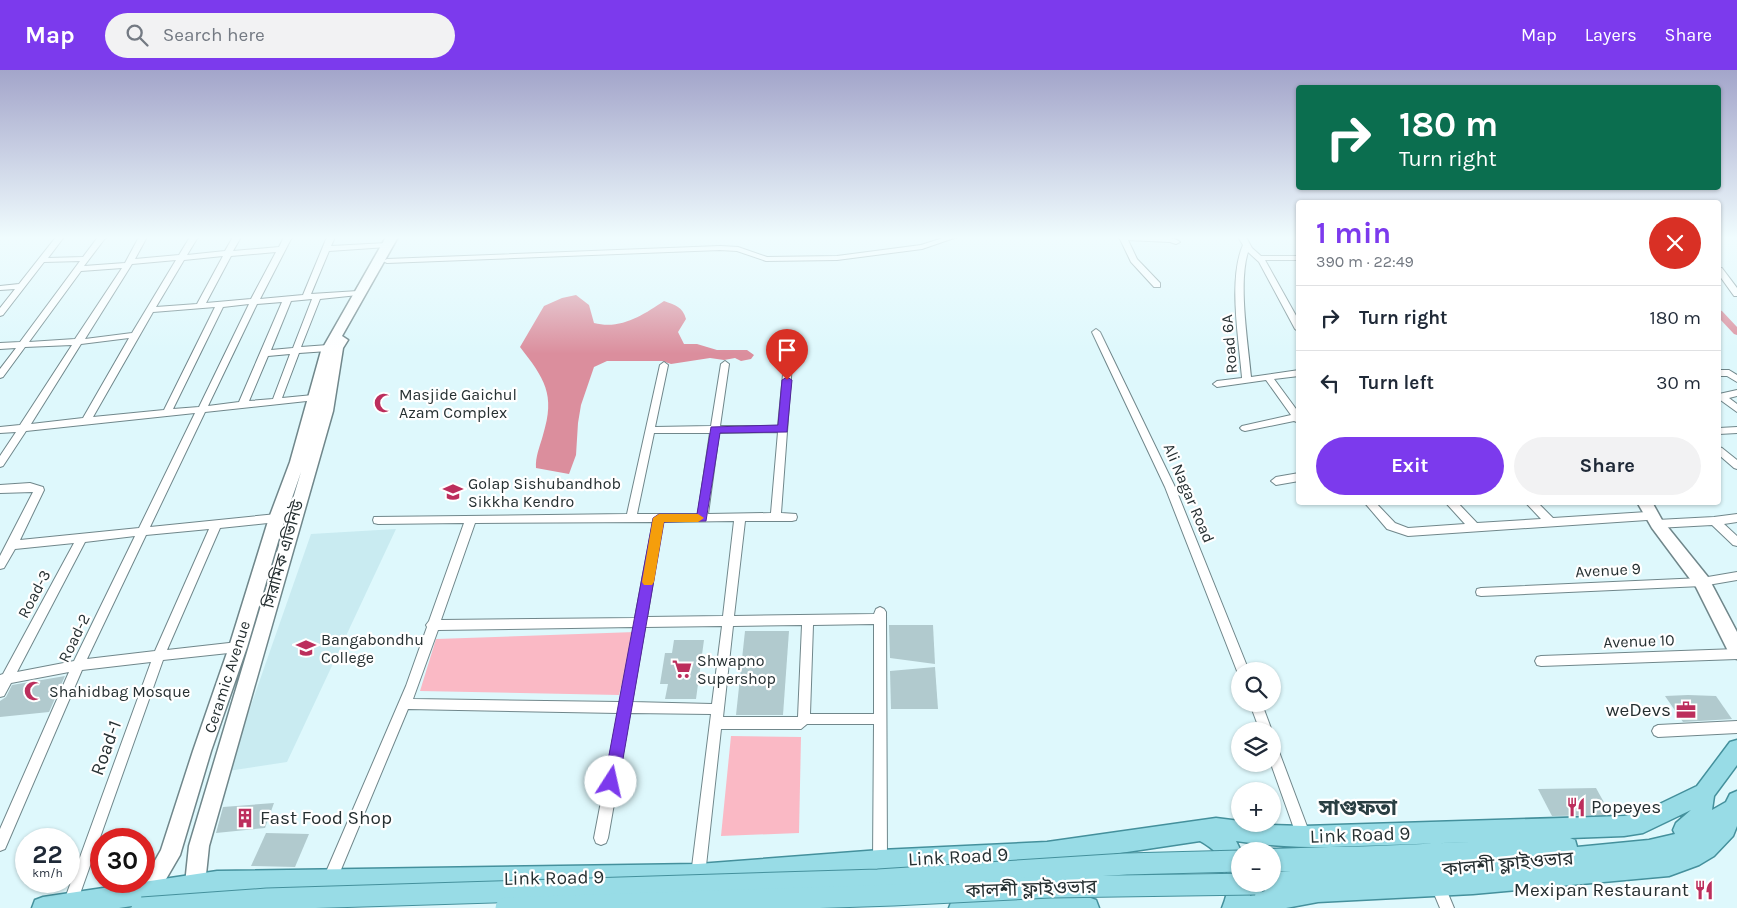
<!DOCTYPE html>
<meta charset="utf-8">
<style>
body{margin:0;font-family:Karla,"Noto Sans Bengali",sans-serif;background:#f2f2f3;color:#1f2937;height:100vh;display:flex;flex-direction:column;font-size:19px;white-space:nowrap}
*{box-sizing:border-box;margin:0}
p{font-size:16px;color:#747a83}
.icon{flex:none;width:28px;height:28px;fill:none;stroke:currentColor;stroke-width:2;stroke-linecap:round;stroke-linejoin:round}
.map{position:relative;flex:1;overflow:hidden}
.sheet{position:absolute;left:1296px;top:130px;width:425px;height:305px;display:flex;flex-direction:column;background:#fff;border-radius:5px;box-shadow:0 1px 4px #0004}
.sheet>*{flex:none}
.guide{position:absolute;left:1296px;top:15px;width:425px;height:105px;border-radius:5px;box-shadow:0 1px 4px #0004;background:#0b6e4f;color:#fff;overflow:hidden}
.controls{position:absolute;left:1231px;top:592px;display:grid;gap:10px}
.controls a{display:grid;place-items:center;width:50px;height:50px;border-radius:50%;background:#fff;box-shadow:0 1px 4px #0004;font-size:25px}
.speed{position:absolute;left:15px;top:758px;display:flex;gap:10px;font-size:25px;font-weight:700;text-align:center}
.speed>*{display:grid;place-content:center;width:65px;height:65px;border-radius:50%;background:#fff;box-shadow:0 1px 4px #0004;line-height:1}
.speed small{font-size:12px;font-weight:400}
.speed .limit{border:8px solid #d22;background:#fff;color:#111}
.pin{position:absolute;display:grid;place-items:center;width:42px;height:42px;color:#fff;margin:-51px -21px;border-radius:50% 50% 50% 0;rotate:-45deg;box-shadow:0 0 5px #0007}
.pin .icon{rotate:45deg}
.me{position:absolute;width:55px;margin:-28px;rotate:10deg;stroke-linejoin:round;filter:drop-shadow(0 0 4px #0008)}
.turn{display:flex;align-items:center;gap:18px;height:105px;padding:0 20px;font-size:22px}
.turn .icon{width:65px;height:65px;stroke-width:2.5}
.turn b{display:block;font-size:35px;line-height:42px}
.round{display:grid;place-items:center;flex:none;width:52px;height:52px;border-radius:26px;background:#f2f2f3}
.head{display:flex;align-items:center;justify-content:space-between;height:85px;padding:0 20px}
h1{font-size:30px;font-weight:700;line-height:38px;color:#7c3aed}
.cta{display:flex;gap:10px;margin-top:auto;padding:10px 20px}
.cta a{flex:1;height:58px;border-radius:30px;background:#7c3aed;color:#fff;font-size:20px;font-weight:700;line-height:58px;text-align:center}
.cta a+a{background:#f2f2f3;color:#1f2937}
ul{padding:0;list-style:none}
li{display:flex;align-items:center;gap:15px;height:65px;padding:0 20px;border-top:1px solid #e0e1e3}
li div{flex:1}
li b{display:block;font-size:19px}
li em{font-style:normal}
header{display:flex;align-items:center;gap:30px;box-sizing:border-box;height:70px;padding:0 25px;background:#7c3aed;color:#fff}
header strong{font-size:24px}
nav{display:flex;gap:28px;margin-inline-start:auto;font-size:18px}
.search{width:350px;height:45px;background:#f2f2f3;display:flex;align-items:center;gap:12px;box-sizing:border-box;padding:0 18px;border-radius:28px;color:#747a83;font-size:19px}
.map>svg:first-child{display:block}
.built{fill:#c9ebf1}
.green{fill:#fab9c5}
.water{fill:#db8e9d}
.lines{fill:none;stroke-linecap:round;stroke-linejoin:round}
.canal{fill:#db8e9d;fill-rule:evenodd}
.building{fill:#b1cace}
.minor-casing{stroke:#70878b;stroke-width:2}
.secondary-casing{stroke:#70878b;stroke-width:3}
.primary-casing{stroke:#44909c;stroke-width:3}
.minor{fill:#fff;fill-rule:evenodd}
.secondary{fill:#fff;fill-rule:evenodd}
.primary{fill:#98dce6;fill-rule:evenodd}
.primary-bridge-casing{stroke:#44909c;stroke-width:23;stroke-linecap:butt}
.primary-bridge{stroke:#98dce6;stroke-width:21}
.route{fill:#7c3aed;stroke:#51269a}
.slow{fill:#f59e0b}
.labels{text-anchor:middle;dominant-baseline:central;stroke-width:4.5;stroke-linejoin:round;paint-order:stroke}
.street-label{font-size:16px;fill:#263032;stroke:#fff}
.poi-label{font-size:16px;fill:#263032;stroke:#fff;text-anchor:start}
.near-poi-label{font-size:19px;fill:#263032;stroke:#fff;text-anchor:end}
.near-street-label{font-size:19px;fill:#263032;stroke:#fff}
.near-quarter-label{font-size:22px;font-weight:bold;fill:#2a3f43;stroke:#fff}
</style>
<header>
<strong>Map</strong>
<div class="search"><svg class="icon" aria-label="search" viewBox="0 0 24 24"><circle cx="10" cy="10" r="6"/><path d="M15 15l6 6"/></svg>Search here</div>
<nav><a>Map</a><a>Layers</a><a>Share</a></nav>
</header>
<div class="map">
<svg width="1737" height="838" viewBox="0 0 1737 838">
<rect width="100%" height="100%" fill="#def8fc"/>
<polygon class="built" points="396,459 287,692 228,701 311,464"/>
<g class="green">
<polygon points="635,562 619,625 420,621 436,569"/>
<polygon points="731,666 801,667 799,763 721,766"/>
</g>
<path class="water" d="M576 225 589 235 594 253C621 260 643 245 664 231 675 235 683 237 686 249L678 262 684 274H697L717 280H747L754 285 751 289 741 291 735 288 724 290 710 288 671 294 662 291H607L594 297 581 335 578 353 576 385 569 404 536 398C535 387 540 376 543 365 556 324 544 308 520 277L544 236 562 228Z"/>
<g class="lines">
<polygon class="canal" points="1719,240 1722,241 1737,257 1737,265 1734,264 1719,248"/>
</g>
<g class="building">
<polygon points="889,555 933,555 935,594 890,588"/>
<polygon points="745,561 789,561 783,645 736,645"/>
<polygon points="674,570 704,570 696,629 665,629 668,614 660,614 665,583 672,583"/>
<polygon points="935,597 938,639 891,639 890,601"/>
<polygon points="65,606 49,642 0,647 0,631 6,627 12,615"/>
<polygon points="1688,625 1716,626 1732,649 1683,652 1665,626"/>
<polygon points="1596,718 1611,745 1552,746 1538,719"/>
<polygon points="274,733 265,758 216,763 223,737"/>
<polygon points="266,763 309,764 295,797 251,796"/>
</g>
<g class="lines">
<defs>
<g id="minor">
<path d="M56 167H64L48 188 83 187 98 167H106L84 196 125 193 139 167H147L135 189 179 185 190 167H198L187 185 225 181 233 167H241L233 181 279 177 284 167H292L260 229 303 225 327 167H335L331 176 387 173 391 175 387 177 329 181 311 224 358 221 362 223 358 225 320 229 301 277 328 275 332 278 328 281 299 283 282 328 313 325 316 326 318 328 316 330 205 342 150 457 277 444 281 445 282 448 281 451 277 452 220 458 167 580 238 572 242 574 244 577 242 580 238 582 163 590 75 838H65L63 834 151 592 82 600 5 779 0 781V759L69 602 11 613 4 626 0 627V605L3 604 74 473 15 479 4 498 0 499V486L33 422 0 423V415L30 413 43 417 44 420 20 470 139 458 195 343 26 361 3 396 0 397V386L16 362 0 363V357L20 355 72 275 25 277 3 307 0 308V299L16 278 0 279V273L20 272 80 191 44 192 3 245 0 246V238L15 219 0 220V216L19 214ZM276 182 251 229 206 233 231 186ZM223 186 197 234 156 237 184 190ZM176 190 132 263 85 269 132 194ZM122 198 75 269 29 272 81 201ZM312 229 293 278 271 280 291 231ZM282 232 239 332 208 336 257 234ZM249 234 199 337 173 339 223 237ZM215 237 164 340 93 347 153 242ZM129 268 83 348 31 354 81 274ZM290 284 273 329 249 331 268 286ZM209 459 155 581 87 589 146 465ZM135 466 74 591 17 602 85 472Z"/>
<polygon points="946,167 957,167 922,179 837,190 766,191 737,181 720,180 387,193 383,191 387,189 720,176 738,177 767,187 837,186 921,175"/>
<path d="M1119 167C1134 166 1169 163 1180 172L1176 174 1170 172 1128 170 1137 189 1160 213V217H1154L1131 192Z"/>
<path d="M1238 167H1246L1252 178 1261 186H1299V190H1265L1299 251V262L1295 259 1259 192 1248 182C1238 213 1248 273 1251 307L1299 300V306L1274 309 1299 343V353L1294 351 1245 361 1242 360 1240 358 1242 356 1291 345 1266 310 1217 317 1213 314 1217 311 1242 308C1239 270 1228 209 1243 175Z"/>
<polygon points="1719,198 1722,198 1737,218 1737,226 1734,226 1719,205"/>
<polygon points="1096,259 1100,262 1175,417 1249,601 1240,601 1240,605 1237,601 1165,417 1092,262"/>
<path d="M725 291 729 294 720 356H778L784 294 788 291 792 294 781 443 796 444 797 447 796 450 792 451H745L734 546 874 544 876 539 880 537 884 539 886 542 887 791 885 796 880 798 875 796 873 791 874 654H807L801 659H721L705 805 703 810 698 812 693 810 691 805 711 644 630 643 608 768 606 773 601 775 596 773 594 768 618 643 408 639 335 814 330 816 325 814 323 809 406 616 427 557 426 555 429 551 464 453 378 454 374 453 373 450 374 447 627 444 660 295 664 292 668 295 655 357 711 356 721 294ZM778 362 771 443 708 444 719 363ZM654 363H710L698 444H637ZM734 451 723 546 647 547 663 452ZM653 452 635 548 441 550 475 453ZM874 554V644H810L813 555ZM802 555 798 647H723L733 556ZM722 556 712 634 632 632 645 557ZM634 557 620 632 413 629 438 560Z"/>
<polygon points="1719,300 1729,300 1737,305 1737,312 1727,306 1719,306"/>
<polygon points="1737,320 1737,326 1729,328 1737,334 1737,342 1719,329 1719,324"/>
<polygon points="1737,357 1737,363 1719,364 1719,358"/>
<polygon points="1719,377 1722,378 1737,390 1737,399 1734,398 1719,385"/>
<polygon points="1299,403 1299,411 1276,415 1271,411 1276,407"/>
<polygon points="1364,432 1375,432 1395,453 1408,458 1465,454 1445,432 1457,432 1477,453 1541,449 1525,432 1537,432 1553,448 1647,442 1651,443 1652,446 1651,449 1647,450 1408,466 1387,459"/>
<polygon points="1737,444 1737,452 1724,454 1737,466 1737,476 1733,475 1712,455 1657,458 1653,457 1652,454 1653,451 1657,450 1714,447"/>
<polygon points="1737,502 1737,510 1702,516 1481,526 1477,525 1476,522 1477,519 1481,518 1702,508"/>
<polygon points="1737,579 1737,589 1541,596 1537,595 1535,591 1537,587 1541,586"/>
<polygon points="1250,634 1262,634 1272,661 1260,661"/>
<polygon points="1737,651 1737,663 1658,667 1654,665 1652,661 1654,657 1658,655"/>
<polygon points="1272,673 1276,675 1278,679 1311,767 1309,772 1304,774 1299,772 1297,767 1271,694 1272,694"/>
<polygon points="1437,807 1442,809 1454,838 1440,838 1430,814 1432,809"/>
</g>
<g id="secondary">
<polygon points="386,167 398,167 342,266 348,270 343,278 333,341 209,776 205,814 202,821 195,824 188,821 185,814 189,776 301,402 285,448 247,577 211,681 180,785 155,828 148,831 141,828 138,821 161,780 193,681 229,577 269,448 290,392 321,281"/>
<polygon points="1637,432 1652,432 1662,450 1708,507 1737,562 1737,589 1731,587 1696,517 1652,458"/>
</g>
<g id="primary">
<path d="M1737 670V695L1714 726 1712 740 1726 732 1730 724 1737 721V756L1733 766 1714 786 1699 795 1669 806 1473 824 1318 832 1286 838H1222C1234 809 1229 787 1200 771L1047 794 880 802 698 816 217 823 119 838H32L35 830 43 827 217 801 698 794 880 780 1047 772 1216 748 1240 751V754L1304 756 1624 746 1641 743 1697 716 1730 672ZM1691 740 1676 753 1673 760 1675 764 1649 770 1577 777 1575 770 1570 768 1624 766 1643 763ZM1236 771C1314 783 1395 774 1473 772L1272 779 1267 781H1272V801H1291L1272 802V814H1261L1265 821 1250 826 1251 814H1240L1241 781Z"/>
<polygon points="1049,824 1088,827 1096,830 1099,838 949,838 952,830 960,827"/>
</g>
</defs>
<use href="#minor" class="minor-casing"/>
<use href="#secondary" class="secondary-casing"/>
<use href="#primary" class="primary-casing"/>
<use href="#minor" class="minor"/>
<use href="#secondary" class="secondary"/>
<use href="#primary" class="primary"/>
<defs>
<g id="primary-bridge">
<polyline points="142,838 267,829 878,810 1126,794 1240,791"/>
<polyline points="506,838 894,825 1050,817 1255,814"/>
</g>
</defs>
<use href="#primary-bridge" class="primary-bridge-casing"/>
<use href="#primary-bridge" class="primary-bridge"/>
</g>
<linearGradient id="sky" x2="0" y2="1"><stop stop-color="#a3a5ca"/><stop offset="0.59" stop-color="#f0fcfe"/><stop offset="1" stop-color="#f0fcfe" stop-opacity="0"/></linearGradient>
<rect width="1737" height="284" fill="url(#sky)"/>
<polygon class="route" points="787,307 792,310 787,362 720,363 706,451 664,452 619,712 617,717 611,719 606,717 604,712 653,448 659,444 697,444 711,357 778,355 782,310"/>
<polygon class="slow" points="659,444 698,444 704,448 698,452 664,452 654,512 652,515 644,515 642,512 653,448"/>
<defs>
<symbol id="mosque-bare" viewBox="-9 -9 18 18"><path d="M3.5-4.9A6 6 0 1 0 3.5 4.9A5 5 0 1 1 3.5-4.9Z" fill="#bc2e5c" stroke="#fff" stroke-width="2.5" paint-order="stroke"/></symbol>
<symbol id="school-bare" viewBox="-9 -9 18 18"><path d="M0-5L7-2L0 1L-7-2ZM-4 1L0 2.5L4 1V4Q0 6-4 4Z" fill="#bc2e5c" stroke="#fff" stroke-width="2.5" paint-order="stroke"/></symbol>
<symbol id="university-bare" viewBox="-9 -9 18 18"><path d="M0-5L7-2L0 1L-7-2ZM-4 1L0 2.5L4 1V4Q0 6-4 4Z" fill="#bc2e5c" stroke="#fff" stroke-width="2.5" paint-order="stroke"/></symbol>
<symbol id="supermarket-bare" viewBox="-9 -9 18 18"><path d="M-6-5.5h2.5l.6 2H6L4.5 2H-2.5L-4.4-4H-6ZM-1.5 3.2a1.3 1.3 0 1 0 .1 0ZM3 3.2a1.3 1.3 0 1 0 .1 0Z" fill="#bc2e5c" stroke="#fff" stroke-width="2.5" paint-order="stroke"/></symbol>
<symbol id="office-bare" viewBox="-9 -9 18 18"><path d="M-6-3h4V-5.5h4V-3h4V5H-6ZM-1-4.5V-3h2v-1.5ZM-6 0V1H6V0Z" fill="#bc2e5c" stroke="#fff" stroke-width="2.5" paint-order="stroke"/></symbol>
<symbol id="restaurant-bare" viewBox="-9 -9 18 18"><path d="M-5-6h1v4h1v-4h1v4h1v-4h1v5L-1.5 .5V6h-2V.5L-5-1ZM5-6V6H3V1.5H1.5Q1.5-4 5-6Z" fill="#bc2e5c" stroke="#fff" stroke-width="2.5" paint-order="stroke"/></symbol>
<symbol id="building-bare" viewBox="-9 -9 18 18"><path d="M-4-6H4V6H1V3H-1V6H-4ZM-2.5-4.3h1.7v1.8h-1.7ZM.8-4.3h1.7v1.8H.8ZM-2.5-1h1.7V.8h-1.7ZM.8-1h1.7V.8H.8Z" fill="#bc2e5c" stroke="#fff" stroke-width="2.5" paint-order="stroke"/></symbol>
</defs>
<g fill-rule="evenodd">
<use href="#mosque-bare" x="370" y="319" width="28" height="28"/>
<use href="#school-bare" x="439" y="408" width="28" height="28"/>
<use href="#university-bare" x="292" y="564" width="28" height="28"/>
<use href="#supermarket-bare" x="668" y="585" width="28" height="28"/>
<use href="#mosque-bare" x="20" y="607" width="28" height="28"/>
<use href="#office-bare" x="1672" y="626" width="28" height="28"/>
<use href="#restaurant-bare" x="1562" y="723" width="28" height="28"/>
<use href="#building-bare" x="231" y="734" width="28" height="28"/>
<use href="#restaurant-bare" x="1690" y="806" width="28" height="28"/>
</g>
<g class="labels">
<g class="street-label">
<text transform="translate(1229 274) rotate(-95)">Road 6A</text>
<text transform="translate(1189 423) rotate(67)">Ali Nagar Road</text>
<text transform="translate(283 484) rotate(-74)">সিরামিক এভিনিউ</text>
<text transform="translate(1608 500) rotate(-3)">Avenue 9</text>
<text transform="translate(34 524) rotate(-62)">Road-3</text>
<text transform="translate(74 568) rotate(-64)">Road-2</text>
<text transform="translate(1639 571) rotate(-2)">Avenue 10</text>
<text transform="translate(227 607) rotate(-72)">Ceramic Avenue</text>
</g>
<g class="poi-label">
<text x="399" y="324">Masjide Gaichul<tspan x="399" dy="18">Azam Complex</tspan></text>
<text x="468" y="413">Golap Sishubandhob<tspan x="468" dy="18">Sikkha Kendro</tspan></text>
<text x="321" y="569">Bangabondhu<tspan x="321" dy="18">College</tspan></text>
<text x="697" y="590">Shwapno<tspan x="697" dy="18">Supershop</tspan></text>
<text x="49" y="621">Shahidbag Mosque</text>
</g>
<g class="near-poi-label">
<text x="1671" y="640">weDevs</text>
<text x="1591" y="737" text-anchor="start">Popeyes</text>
<text x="260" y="748" text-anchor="start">Fast Food Shop</text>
<text x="1689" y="820">Mexipan Restaurant</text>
</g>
<g class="near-street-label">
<text transform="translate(106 678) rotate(-70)">Road-1</text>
<text transform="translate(1360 765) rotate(-2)">Link Road 9</text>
<text transform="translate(958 787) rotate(-3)">Link Road 9</text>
<text transform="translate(1508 794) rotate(-5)">কালশী ফ্লাইওভার</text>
<text transform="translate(554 808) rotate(-1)">Link Road 9</text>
<text transform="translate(1031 819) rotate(-2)">কালশী ফ্লাইওভার</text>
</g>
<g class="near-quarter-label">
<text x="1358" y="738">সাগুফতা</text>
</g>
</g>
</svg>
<div class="controls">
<a><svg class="icon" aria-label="search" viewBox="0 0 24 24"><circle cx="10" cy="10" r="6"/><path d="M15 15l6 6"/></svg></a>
<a><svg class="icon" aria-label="layers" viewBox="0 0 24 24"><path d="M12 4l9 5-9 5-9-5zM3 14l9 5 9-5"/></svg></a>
<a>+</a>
<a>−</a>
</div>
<div class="speed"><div>22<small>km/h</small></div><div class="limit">30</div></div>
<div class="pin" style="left:787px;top:310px;background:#d93025"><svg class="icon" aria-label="arrive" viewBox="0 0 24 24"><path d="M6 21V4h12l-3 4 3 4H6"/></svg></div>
<svg class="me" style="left:611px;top:712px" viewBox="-20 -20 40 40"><circle r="19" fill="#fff"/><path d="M0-13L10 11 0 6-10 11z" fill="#7c3aed"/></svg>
<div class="guide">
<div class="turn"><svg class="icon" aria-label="right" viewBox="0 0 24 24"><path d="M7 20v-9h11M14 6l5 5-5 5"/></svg><div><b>180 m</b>Turn right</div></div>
</div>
<section class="sheet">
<div class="head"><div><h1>1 min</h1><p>390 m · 22:49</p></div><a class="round" style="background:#d93025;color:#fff"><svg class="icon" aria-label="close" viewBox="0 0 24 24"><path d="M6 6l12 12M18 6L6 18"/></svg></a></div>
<ul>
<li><svg class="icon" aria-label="right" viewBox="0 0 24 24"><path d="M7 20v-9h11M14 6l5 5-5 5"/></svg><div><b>Turn right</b></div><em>180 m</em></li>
<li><svg class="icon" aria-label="left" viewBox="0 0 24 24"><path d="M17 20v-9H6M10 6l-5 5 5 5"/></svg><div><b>Turn left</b></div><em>30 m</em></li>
</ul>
<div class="cta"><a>Exit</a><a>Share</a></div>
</section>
</div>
